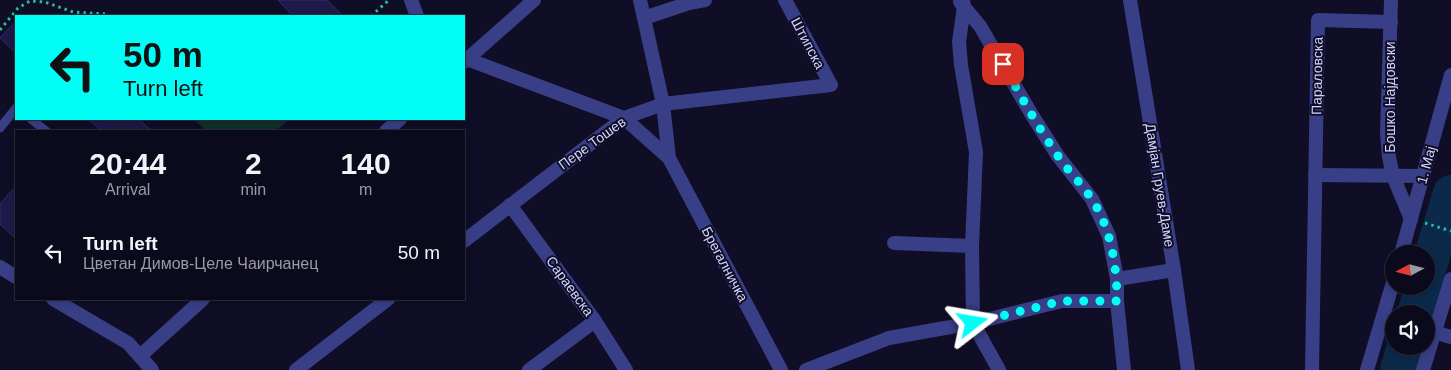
<!DOCTYPE html>
<meta charset="utf-8">
<style>
body{margin:0;font-family:Helvetica,sans-serif;background:#141325;color:#f1f3f6;height:100vh;display:flex;flex-direction:column;font-size:19px;white-space:nowrap}
*{box-sizing:border-box;margin:0}
p{font-size:16px;color:#9a9aa3}
.icon{flex:none;width:28px;height:28px;fill:none;stroke:currentColor;stroke-width:2;stroke-linecap:round;stroke-linejoin:round}
.map{position:relative;flex:1;overflow:hidden}
.details{position:absolute;left:15px;top:130px;width:450px;height:170px;display:flex;flex-direction:column;background:#0b0a1c;border-radius:0px;box-shadow:0 2px 8px #0003,0 0 0 1px #2b2b3b}
.details>*{flex:none}
.hud{position:absolute;left:15px;top:15px;width:450px;height:105px;border-radius:0px;box-shadow:0 2px 8px #0003,0 0 0 1px #2b2b3b;background:#00fef7;color:#111;overflow:hidden}
.needle{width:32px;rotate:263deg}
.tools{position:absolute;left:1385px;top:245px;display:grid;gap:10px}
.tools a{display:grid;place-items:center;width:50px;height:50px;border-radius:50%;background:#0b0a1c;box-shadow:0 2px 8px #0003,0 0 0 1px #2b2b3b;font-size:25px}
.pin{position:absolute;display:grid;place-items:center;width:42px;height:42px;color:#fff;margin:-21px;border-radius:10px;box-shadow:0 2px 8px #0006}
.me{position:absolute;width:55px;margin:-28px;rotate:76deg;stroke-linejoin:round;filter:drop-shadow(0 0 4px #0008)}
.turn{display:flex;align-items:center;gap:18px;height:105px;padding:0 25px;font-size:22px}
.turn .icon{width:65px;height:65px;stroke-width:2.5}
.turn b{display:block;font-size:35px;line-height:42px}
.eta{display:flex;justify-content:space-evenly;align-items:center;height:85px;text-align:center}
.eta b{font-size:30px;font-weight:600;line-height:35px}
ul{padding:0;list-style:none}
li{display:flex;align-items:center;gap:15px;height:75px;padding:0 25px}
li div{flex:1}
li b{display:block;font-size:19px}
li em{font-style:normal}
.map>svg:first-child{display:block}
.green{fill:#11302b}
.lines{fill:none;stroke-linecap:round;stroke-linejoin:round}
.river{stroke:#0b2949;stroke-width:36}
.building{fill:#1d1a47;stroke:#302b74}
.path{stroke:#2cba9f;stroke-width:3;stroke-dasharray:2.5 4;stroke-linecap:butt}
.service{stroke:#383f86;stroke-width:9}
.minor{stroke:#383f86;stroke-width:14}
.tertiary{stroke:#383f86;stroke-width:14}
.route{stroke:#00fef7;stroke-width:9;stroke-dasharray:0 16.2}
.labels{text-anchor:middle;dominant-baseline:central;stroke-width:4;stroke-linejoin:round;paint-order:stroke}
.street-label{font-size:14px;fill:#d3d4ff;stroke:#0f0e26}
</style>
<div class="map">
<svg width="1451" height="370" viewBox="0 0 1451 370">
<rect width="100%" height="100%" fill="#0f0e26"/>
<polygon class="green" points="194,119 289,119 276,131 206,131"/>
<g class="lines">
<g class="river">
<polyline points="1426,276 1451,193"/>
<polyline points="1415,314 1423,286"/>
<polyline points="1398,370 1405,346"/>
</g>
</g>
<g class="building">
<polygon points="278,0 327,0 343,16 293,16"/>
<polygon points="16,21 16,53 0,38"/>
<polygon points="88,119 138,119 152,131 102,131"/>
<polygon points="16,186 16,239 0,224 0,204"/>
</g>
<g class="lines">
<g class="path">
<polyline points="371,16 389,0"/>
<polyline points="0,30 18,8 30,1 45,2 73,12 105,14"/>
<polyline points="1425,223 1451,231"/>
</g>
<g class="service">
<polyline points="31,119 46,131"/>
<polyline points="0,128 16,108"/>
</g>
<g class="minor">
<polyline points="411,0 417,16"/>
<polyline points="640,0 663,104 669,158"/>
<polyline points="963,0 964,7 980,26 1032,115 1058,156 1092,199 1109,236 1117,279 1117,301 1124,370"/>
<polyline points="1130,0 1174,270 1188,370"/>
<polyline points="1391,0 1387,134 1389,157 1393,176 1411,219"/>
<polyline points="960,2 964,7 959,42 961,65 976,152 972,246 973,323 999,370"/>
<polyline points="644,18 689,3 705,0"/>
<polyline points="467,59 624,118 669,158 781,370"/>
<polyline points="464,62 534,0"/>
<polyline points="386,131 400,119"/>
<polyline points="1315,175 1423,176"/>
<polyline points="510,205 595,321 626,370"/>
<polyline points="464,241 624,118 663,104 831,85 785,0"/>
<polyline points="894,243 972,246"/>
<polyline points="1117,279 1174,270"/>
<polyline points="1434,332 1451,337"/>
<polyline points="140,356 203,299"/>
<polyline points="296,370 388,299"/>
<polyline points="529,370 595,321"/>
<polyline points="806,370 889,338 973,323 1062,301 1117,301"/>
<polyline points="1312,370 1318,20 1391,22"/>
</g>
<g class="tertiary">
<polyline points="1401,254 1451,75"/>
<polyline points="0,267 16,277"/>
<polyline points="53,299 128,343 152,370"/>
<polyline points="1367,370 1394,279"/>
<polyline points="1423,370 1451,279"/>
</g>
</g>
<g class="lines">
<path class="route" d="M973 323 1062 301H1117C1117 267 1111 227 1091 198 1081 183 1068 171 1058 156 1038 127 1020 95 1003 64"/>
</g>
<g class="labels">
<g class="street-label">
<text transform="translate(808 43) rotate(62)">Штипска</text>
<text transform="translate(1317 76) rotate(-89)">Параловска</text>
<text transform="translate(1390 97) rotate(-90)">Бошко Најдовски</text>
<text transform="translate(592 143) rotate(-36)">Пере Тошев</text>
<text transform="translate(1426 165) rotate(-75)">1. Мај</text>
<text transform="translate(1160 185) rotate(81)">Дамјан Груев-Даме</text>
<text transform="translate(725 264) rotate(62)">Брегалничка</text>
<text transform="translate(570 286) rotate(54)">Сараевска</text>
</g>
</g>
</svg>
<div class="tools">
<a><svg class="needle" viewBox="-14 -14 28 28"><path d="M0-13l5 13h-10z" fill="#e53935"/><path d="M0 13l5-13h-10z" fill="#9a9aa3"/></svg></a>
<a><svg class="icon" aria-label="sound" viewBox="0 0 24 24"><path d="M4 9h4l5-4v14l-5-4H4zM17 9q2 3 0 6"/></svg></a>
</div>
<div class="pin" style="left:1003px;top:64px;background:#d93025"><svg class="icon" aria-label="arrive" viewBox="0 0 24 24"><path d="M6 21V4h12l-3 4 3 4H6"/></svg></div>
<svg class="me" style="left:973px;top:323px" viewBox="-20 -20 40 40"><path d="M0-17L14 15 0 8-14 15z" fill="#00fef7" stroke="#fff" stroke-width="4"/></svg>
<div class="hud">
<div class="turn"><svg class="icon" aria-label="left" viewBox="0 0 24 24"><path d="M17 20v-9H6M10 6l-5 5 5 5"/></svg><div><b>50 m</b>Turn left</div></div>
</div>
<section class="details">
<div class="eta">
<div><b>20:44</b><p>Arrival</p></div>
<div><b>2</b><p>min</p></div>
<div><b>140</b><p>m</p></div>
</div>
<ul>
<li><svg class="icon" aria-label="left" viewBox="0 0 24 24"><path d="M17 20v-9H6M10 6l-5 5 5 5"/></svg><div><b>Turn left</b><p>Цветан Димов-Целе Чаирчанец</p></div><em>50 m</em></li>
</ul>
</section>
</div>
